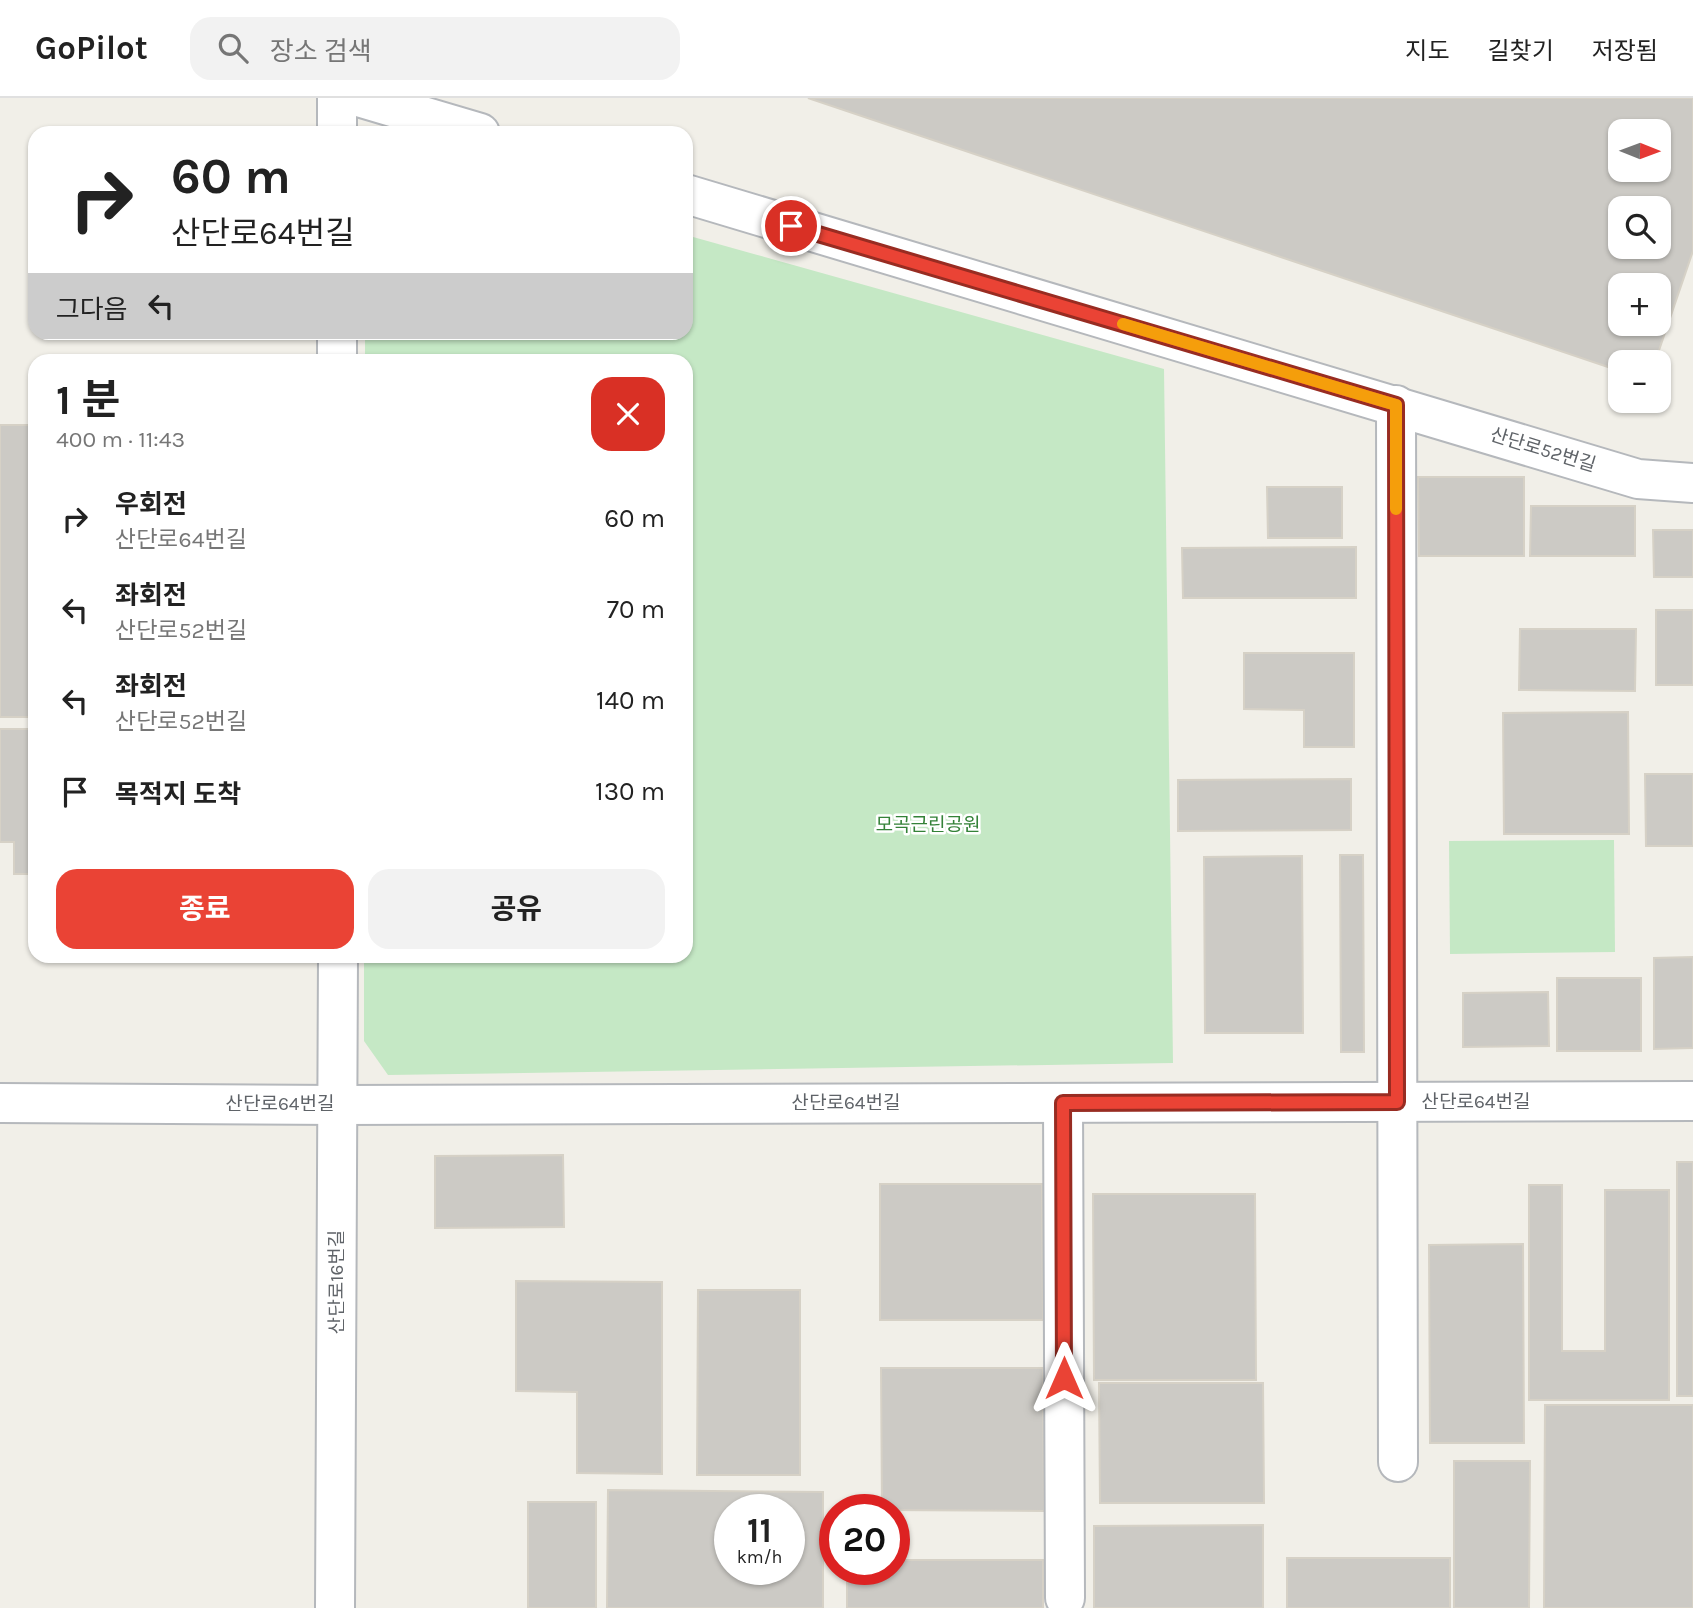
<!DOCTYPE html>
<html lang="ko">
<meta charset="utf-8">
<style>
body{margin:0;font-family:Karla,"Noto Sans KR",sans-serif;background:#f2f2f2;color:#222;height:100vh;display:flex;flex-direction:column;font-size:26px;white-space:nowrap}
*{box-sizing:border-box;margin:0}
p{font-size:23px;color:#767676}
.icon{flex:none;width:38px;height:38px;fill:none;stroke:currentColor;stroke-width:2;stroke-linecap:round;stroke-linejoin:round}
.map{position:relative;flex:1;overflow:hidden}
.panel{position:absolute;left:28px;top:256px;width:665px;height:609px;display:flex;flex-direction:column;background:#fff;border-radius:21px;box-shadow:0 2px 5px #0004}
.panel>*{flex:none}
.banner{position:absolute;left:28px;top:28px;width:665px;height:214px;border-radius:21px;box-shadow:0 2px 5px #0004;background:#fff;color:#222;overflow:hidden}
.needle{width:46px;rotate:91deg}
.buttons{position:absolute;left:1608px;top:21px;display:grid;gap:14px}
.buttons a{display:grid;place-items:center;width:63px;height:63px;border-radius:14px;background:#fff;box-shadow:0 2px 5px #0004;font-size:35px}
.speed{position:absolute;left:714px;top:1396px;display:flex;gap:14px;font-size:35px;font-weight:700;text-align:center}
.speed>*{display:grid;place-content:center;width:91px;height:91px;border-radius:50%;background:#fff;box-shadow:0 2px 5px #0004;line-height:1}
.speed small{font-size:18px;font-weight:400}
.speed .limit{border:10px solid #d22;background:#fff;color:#111}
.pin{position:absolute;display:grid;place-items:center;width:60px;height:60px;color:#fff;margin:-30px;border:4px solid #fff;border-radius:50%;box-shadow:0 2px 7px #0007}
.me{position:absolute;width:77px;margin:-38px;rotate:0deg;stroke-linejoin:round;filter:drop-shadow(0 0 5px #0008)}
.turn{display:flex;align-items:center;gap:24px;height:147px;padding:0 28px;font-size:32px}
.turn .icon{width:91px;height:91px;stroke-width:2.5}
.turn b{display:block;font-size:49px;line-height:60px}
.then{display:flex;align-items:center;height:66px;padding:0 28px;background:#0003;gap:14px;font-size:26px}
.round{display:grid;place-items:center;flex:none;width:74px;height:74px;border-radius:21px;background:#f2f2f2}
.head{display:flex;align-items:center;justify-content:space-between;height:119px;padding:0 28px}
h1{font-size:42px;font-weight:700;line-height:52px}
.button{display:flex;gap:14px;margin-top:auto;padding:14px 28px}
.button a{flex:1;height:80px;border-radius:21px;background:#ea4335;color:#fff;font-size:28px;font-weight:700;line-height:80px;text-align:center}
.button a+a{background:#f2f2f2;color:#222}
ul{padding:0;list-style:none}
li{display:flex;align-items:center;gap:21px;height:91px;padding:0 28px}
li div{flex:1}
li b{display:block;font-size:26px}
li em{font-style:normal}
header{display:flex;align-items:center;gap:42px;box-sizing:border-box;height:98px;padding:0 35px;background:#fff;border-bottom:2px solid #e0e0e0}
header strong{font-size:33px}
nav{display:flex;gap:38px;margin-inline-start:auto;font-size:24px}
.search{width:490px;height:63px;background:#f2f2f2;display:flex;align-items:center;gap:18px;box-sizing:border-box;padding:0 24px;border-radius:21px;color:#767676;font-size:26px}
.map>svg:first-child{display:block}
.green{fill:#c5e8c5}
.building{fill:#cccac5;stroke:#d6d1c6;stroke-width:2;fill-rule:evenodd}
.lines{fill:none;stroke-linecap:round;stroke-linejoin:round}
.minor-casing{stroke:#b5b8bc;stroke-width:42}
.minor{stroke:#fff;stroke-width:38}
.route-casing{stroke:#982c22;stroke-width:18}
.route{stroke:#ea4335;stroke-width:12}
.slow{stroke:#f59e0b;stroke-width:12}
.labels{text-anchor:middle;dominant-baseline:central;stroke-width:5;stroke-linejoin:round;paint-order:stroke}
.street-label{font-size:19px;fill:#5f6368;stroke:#fff}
.park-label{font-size:19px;fill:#348238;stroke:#fff}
</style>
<header>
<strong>GoPilot</strong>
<div class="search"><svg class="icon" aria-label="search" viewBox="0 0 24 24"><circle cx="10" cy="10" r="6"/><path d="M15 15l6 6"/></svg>장소 검색</div>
<nav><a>지도</a><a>길찾기</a><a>저장됨</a></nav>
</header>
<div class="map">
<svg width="1693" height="1510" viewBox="0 0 1693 1510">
<rect width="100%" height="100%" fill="#f1efe8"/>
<g class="green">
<polygon points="686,137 1164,271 1173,965 388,977 364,943 364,858 686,858 686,262 365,262 365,235 686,234"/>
<polygon points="1614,742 1615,854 1450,856 1449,743"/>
</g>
<g class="building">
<path d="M808 0H1693V153L1655 264H1620V273ZM1620 33H1659V72H1620ZM1620 110H1659V149H1620ZM1620 187H1659V226H1620Z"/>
<rect x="0" y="327" width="35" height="292"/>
<polygon points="1418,379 1524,379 1524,458 1419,458"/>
<polygon points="1267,389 1342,389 1342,440 1268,440"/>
<polygon points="1531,408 1635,408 1635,458 1530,458"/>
<polygon points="1653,432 1693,432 1693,479 1654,479"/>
<polygon points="1356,449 1356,500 1183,500 1182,450"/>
<rect x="1656" y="512" width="37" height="75"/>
<polygon points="1520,531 1636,531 1635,593 1519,592"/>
<polygon points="1244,555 1354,555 1354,649 1304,649 1304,612 1244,611"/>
<polygon points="1628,614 1629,736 1504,736 1503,615"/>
<polygon points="0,631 35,631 35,776 14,776 14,744 0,744"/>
<polygon points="1645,676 1693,676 1693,748 1646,748"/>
<polygon points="1351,681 1351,732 1178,733 1178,682"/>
<polygon points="1340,757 1363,757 1364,954 1341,954"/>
<polygon points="1302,758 1303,935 1205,935 1204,759"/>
<polygon points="1693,859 1693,950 1654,951 1654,860"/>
<rect x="1557" y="880" width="84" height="73"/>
<polygon points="1548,894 1549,948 1463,949 1463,895"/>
<polygon points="563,1057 564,1129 435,1130 435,1058"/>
<rect x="1677" y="1064" width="16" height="234"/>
<polygon points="880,1086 1042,1086 1043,1222 880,1222"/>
<polygon points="1529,1087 1562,1087 1562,1253 1605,1253 1605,1092 1669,1092 1669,1302 1529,1302"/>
<polygon points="1093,1096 1255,1096 1256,1282 1094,1282"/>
<polygon points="1523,1146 1524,1345 1430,1345 1429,1147"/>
<polygon points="516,1183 662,1184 662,1376 577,1375 577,1294 516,1293"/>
<polygon points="698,1192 800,1192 800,1377 697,1377"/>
<polygon points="881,1270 1043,1270 1044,1413 882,1412"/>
<polygon points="1099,1285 1263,1285 1264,1405 1100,1405"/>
<polygon points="1545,1307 1693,1307 1693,1510 1544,1510"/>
<polygon points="1454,1363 1530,1363 1529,1510 1454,1510"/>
<path d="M608 1392 823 1394V1510H607ZM730 1412H789V1472H730Z"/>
<rect x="528" y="1404" width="68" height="106"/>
<polygon points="1263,1427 1263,1510 1094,1510 1094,1428"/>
<rect x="1287" y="1460" width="163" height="50"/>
<polygon points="894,1462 1043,1462 1043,1510 847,1510 847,1472 894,1472"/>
</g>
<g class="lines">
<defs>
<g id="minor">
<polyline points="337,0 337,35"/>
<polyline points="362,0 480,35"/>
<polyline points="686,96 1638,381 1693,385"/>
<polyline points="337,234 337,262"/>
<polyline points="1396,307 1398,1364"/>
<polyline points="0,1005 338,1007 1693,1003"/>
<polyline points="1063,1005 1065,1500"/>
<polyline points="335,1510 338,858"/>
</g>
</defs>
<use href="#minor" class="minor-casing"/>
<use href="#minor" class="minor"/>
</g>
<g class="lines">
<defs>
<polyline id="route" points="791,128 1396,307 1397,1004 1063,1005 1064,1280"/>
</defs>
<use href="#route" class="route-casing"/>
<use href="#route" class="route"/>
<polyline class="slow" points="1123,226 1396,307 1396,411"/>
</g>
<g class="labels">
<g class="street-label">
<text transform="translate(1543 352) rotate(17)">산단로52번길</text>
<text x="1476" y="1004">산단로64번길</text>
<text x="846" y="1005">산단로64번길</text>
<text x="280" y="1006">산단로64번길</text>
<text transform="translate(337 1184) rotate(-90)">산단로16번길</text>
</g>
<g class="park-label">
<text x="928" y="727">모곡근린공원</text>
</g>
</g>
</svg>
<div class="buttons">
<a><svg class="needle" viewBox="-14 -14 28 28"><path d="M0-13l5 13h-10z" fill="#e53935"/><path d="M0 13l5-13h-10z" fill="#767676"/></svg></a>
<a><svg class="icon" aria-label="search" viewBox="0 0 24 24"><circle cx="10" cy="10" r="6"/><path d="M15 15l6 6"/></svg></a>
<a>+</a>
<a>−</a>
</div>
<div class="speed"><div>11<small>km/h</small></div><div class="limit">20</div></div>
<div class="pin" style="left:791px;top:128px;background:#d93025"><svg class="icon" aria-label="arrive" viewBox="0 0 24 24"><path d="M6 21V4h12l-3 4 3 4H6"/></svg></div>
<svg class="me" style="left:1064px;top:1280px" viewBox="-20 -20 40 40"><path d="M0-17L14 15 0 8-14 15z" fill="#ea4335" stroke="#fff" stroke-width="4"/></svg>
<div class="banner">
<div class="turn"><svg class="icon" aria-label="right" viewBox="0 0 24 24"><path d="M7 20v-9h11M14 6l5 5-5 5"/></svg><div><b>60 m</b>산단로64번길</div></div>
<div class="then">그다음<svg class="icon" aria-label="left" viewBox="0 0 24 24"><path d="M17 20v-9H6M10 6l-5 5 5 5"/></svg></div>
</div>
<section class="panel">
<div class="head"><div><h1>1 분</h1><p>400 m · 11:43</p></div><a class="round" style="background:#d93025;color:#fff"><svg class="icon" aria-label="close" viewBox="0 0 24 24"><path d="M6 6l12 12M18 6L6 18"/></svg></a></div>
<ul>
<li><svg class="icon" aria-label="right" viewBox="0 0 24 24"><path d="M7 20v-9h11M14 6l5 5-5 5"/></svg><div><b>우회전</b><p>산단로64번길</p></div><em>60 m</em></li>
<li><svg class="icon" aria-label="left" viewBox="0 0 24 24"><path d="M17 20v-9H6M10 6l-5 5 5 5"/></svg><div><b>좌회전</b><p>산단로52번길</p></div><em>70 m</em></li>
<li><svg class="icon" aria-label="left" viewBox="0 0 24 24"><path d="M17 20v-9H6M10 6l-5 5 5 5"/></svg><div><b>좌회전</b><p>산단로52번길</p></div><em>140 m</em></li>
<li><svg class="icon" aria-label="arrive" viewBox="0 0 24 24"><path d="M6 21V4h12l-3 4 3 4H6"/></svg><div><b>목적지 도착</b></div><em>130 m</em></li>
</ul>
<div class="button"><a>종료</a><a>공유</a></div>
</section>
</div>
